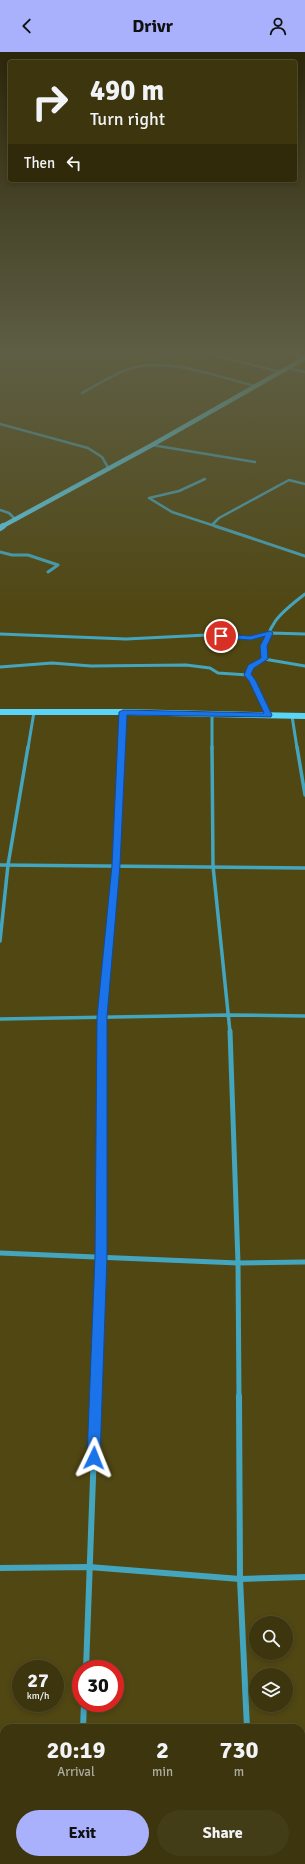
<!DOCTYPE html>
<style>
body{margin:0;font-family:Signika,sans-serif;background:#433d17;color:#f1f3f6;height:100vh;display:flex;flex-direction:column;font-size:15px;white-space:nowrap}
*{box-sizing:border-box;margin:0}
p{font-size:13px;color:#acab9e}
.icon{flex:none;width:22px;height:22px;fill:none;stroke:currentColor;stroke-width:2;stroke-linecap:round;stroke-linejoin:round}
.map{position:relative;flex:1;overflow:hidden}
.panel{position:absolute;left:0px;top:1672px;width:305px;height:140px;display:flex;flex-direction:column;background:#3c350e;border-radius:12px 12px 0 0;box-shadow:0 2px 6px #0003,0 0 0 1px #55502e}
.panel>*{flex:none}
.hud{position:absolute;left:8px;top:8px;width:289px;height:122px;border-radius:4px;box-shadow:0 2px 6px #0003,0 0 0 1px #55502e;background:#3c350e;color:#f1f3f6;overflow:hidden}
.controls{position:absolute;left:249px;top:1564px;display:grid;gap:8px}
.controls a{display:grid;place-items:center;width:44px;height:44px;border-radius:50%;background:#3c350e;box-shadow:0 2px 6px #0003,0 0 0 1px #55502e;font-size:20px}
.speed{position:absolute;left:12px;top:1608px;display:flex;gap:8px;font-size:20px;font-weight:700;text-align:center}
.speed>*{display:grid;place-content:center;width:52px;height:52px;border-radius:50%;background:#3c350e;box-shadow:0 2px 6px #0003,0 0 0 1px #55502e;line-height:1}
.speed small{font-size:10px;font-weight:400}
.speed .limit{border:6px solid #d22;background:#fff;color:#111}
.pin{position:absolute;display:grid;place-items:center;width:34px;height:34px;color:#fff;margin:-17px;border:2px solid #fff;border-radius:50%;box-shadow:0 1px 4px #0007}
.me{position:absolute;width:44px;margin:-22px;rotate:2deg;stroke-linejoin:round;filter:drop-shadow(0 0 3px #0008)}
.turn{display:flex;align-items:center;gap:14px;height:84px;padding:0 16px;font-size:18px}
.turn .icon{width:52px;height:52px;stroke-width:2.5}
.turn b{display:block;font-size:28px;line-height:34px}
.then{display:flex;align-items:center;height:38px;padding:0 16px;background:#0003;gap:8px;font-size:15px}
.eta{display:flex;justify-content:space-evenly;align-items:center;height:68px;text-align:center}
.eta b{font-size:24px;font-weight:700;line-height:28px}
.primary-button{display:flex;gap:8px;margin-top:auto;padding:8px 16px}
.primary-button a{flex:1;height:46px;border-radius:24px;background:#a9b0fc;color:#111;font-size:16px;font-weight:700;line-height:46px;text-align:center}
.primary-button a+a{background:#433d17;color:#f1f3f6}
header{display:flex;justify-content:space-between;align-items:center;height:52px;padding:0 16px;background:#a9b0fc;color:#111;font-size:18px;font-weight:700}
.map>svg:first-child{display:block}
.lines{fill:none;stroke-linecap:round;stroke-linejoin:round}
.street-far4{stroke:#44a5bf;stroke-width:2.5}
.street-far3{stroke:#44a5bf;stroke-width:3}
.street-far2{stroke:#44a5bf;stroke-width:3.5}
.street-far1{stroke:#44a5bf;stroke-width:5}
.street{stroke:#44a5bf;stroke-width:6}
.secondary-far1{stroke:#5ad5f7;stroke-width:4.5}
.secondary{stroke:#5ad5f7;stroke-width:6}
.route{fill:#1a73e8;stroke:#114b97}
</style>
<header><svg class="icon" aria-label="back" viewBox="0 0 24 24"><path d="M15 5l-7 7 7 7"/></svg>Drivr<svg class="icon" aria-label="person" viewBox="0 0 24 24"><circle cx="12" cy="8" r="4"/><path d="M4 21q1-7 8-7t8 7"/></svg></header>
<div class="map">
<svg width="305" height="1812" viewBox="0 0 305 1812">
<rect width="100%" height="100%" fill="#504713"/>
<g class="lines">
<g class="street-far4">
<polyline points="214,303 280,320"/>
<polyline points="294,303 305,306"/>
<polyline points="286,316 305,320"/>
<path d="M82 341C97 333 113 322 129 317 165 304 218 325 255 334"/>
<polyline points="0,372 88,396 102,405 109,417"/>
<polyline points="152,393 255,410"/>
<polyline points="205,427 179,439 149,446 172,460 218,475"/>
<polyline points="0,458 9,461 16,468"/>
<polyline points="213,472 219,466 289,428 305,432"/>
</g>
<g class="street-far3">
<polyline points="215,474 305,504"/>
<polyline points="0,500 12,503 28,503 58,513 48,520"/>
<polyline points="0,582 126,587 207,583 251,586 270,581 305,582"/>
<polyline points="264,607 305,614"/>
<polyline points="0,615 52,611 91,614 186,613 210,616 218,621 248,623"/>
<polyline points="212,662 212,696"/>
<path d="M268 663 253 629 248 623 251 615 264 607C265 573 280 561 305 542"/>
<polyline points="292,664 297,696"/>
<polyline points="28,696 34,660"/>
<polyline points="121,696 123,660"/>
</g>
<g class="street-far2">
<polyline points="212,695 213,814 230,980"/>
<polyline points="297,695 305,743"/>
<polyline points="0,813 305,816"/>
<polyline points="0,889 8,813 28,695"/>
<polyline points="0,967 229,963 305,964"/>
<polyline points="102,980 116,813 121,695"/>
</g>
<g class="street-far1">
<polyline points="230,979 238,1211 239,1345"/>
<polyline points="0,1201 238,1211 305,1210"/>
<polyline points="96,1345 101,1204 102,979"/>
</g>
<g class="street">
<polyline points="239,1344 240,1527 247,1676"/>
<polyline points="0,1516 89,1515 240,1527 305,1525"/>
<polyline points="86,1617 96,1344"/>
<polyline points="83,1676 84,1651"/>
<polyline points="78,1808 78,1812"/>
<polyline points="253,1808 254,1812"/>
</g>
<polyline class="secondary-far1" points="1,475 152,393 305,306"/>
<g class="secondary">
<polyline points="0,476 3,474"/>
<polyline points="0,660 123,660 305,664"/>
</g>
</g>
<linearGradient id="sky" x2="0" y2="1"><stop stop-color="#2c270a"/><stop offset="0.54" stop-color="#5e5e44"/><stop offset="1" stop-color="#5e5e44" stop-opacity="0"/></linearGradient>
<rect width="305" height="556" fill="url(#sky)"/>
<polygon class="route" points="270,579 273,581 267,594 268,607 254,616 251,622 256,629 272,663 271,665 127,663 120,813 107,965 107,1204 100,1406 98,1411 94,1413 89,1411 87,1406 95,1204 97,965 112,813 119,660 123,658 264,661 249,629 244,623 248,613 261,606 260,594 265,584 251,588 221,586 218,584 221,582 250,584"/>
</svg>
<div class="controls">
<a><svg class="icon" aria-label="search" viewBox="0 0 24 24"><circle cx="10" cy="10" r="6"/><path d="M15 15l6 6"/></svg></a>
<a><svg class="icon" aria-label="layers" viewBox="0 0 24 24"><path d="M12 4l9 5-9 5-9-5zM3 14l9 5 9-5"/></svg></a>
</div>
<div class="speed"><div>27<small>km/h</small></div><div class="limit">30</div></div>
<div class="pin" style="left:221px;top:584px;background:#d93025"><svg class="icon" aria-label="arrive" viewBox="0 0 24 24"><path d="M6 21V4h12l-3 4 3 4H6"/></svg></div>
<svg class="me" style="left:94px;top:1406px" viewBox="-20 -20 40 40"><path d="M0-17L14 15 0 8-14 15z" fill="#1a73e8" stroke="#fff" stroke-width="4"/></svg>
<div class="hud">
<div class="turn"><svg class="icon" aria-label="right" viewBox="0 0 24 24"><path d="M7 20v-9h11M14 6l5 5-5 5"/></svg><div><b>490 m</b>Turn right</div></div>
<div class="then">Then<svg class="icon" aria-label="left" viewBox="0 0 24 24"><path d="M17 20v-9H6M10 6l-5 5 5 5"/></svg></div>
</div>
<section class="panel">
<div class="eta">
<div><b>20:19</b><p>Arrival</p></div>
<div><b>2</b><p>min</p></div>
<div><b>730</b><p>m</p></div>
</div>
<div class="primary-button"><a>Exit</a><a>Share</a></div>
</section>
</div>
